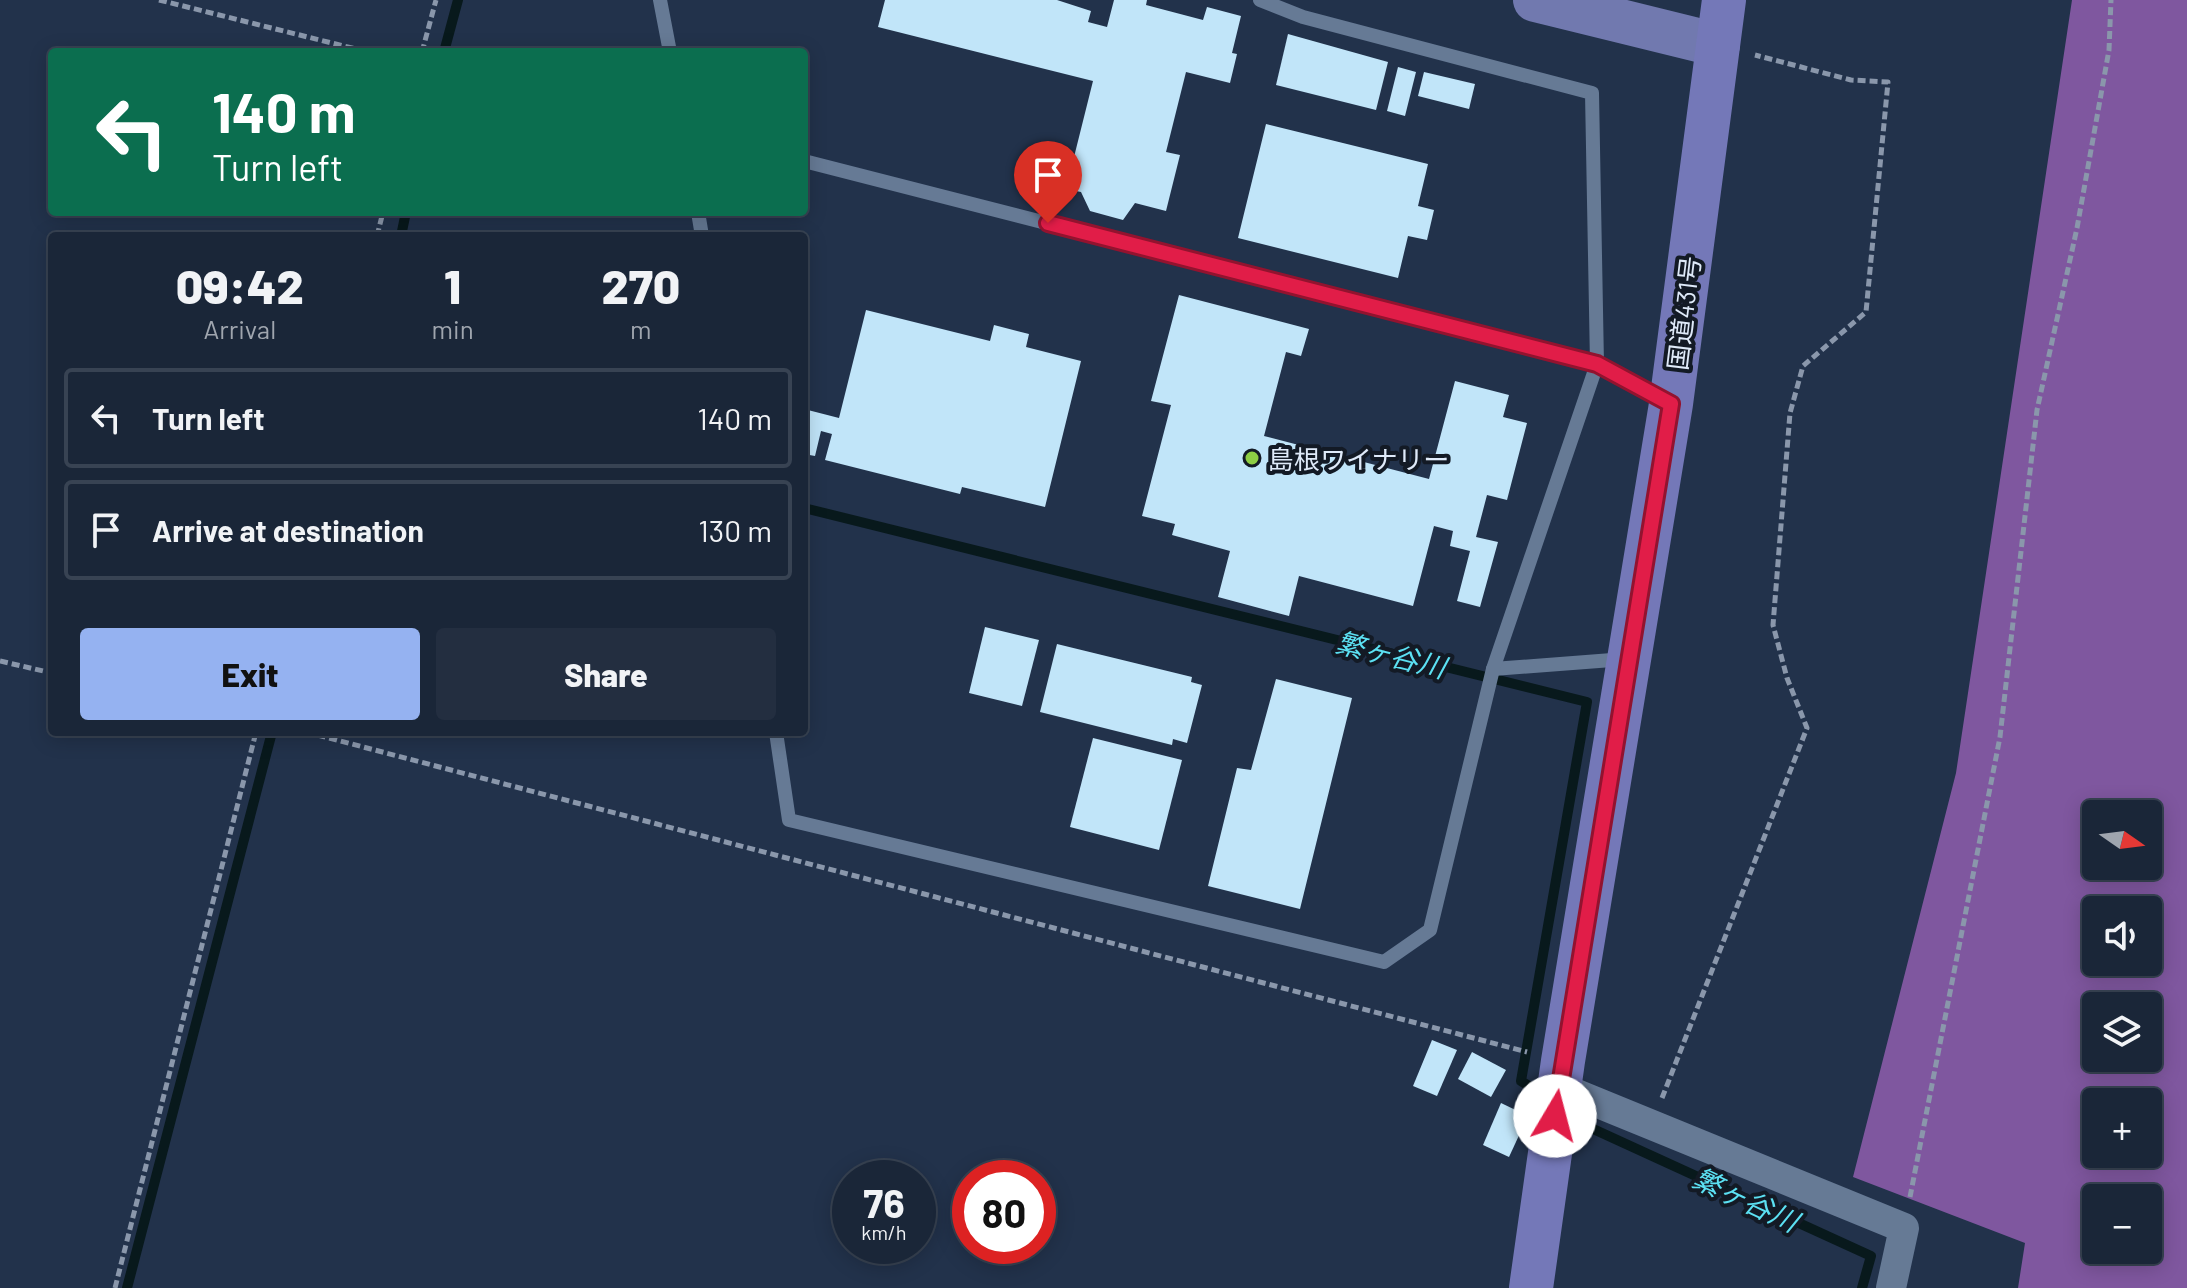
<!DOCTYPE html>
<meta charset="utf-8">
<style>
body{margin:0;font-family:Barlow,"Noto Sans JP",sans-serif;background:#232e40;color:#f1f3f6;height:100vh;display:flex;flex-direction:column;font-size:30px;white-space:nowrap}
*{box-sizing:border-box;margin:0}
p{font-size:26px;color:#9fa5ae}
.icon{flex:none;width:44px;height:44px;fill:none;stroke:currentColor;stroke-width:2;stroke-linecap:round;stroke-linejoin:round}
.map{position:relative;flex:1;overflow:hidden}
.side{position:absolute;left:48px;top:232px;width:760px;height:504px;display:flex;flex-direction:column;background:#1a2638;border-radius:8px;box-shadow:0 4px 20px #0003,0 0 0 2px #384353}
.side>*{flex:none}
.guide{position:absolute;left:48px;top:48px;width:760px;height:168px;border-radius:8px;box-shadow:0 4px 20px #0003,0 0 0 2px #384353;background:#0b6e4f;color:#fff;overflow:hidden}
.needle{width:52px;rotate:104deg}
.tools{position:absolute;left:2082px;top:800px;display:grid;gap:16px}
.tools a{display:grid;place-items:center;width:80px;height:80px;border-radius:8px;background:#1a2638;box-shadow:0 4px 20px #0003,0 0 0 2px #384353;font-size:40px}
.speed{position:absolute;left:832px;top:1160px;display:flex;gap:16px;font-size:40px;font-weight:700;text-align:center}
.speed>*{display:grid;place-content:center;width:104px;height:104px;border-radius:50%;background:#1a2638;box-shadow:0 4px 20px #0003,0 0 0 2px #384353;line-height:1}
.speed small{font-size:20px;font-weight:400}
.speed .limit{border:12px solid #d22;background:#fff;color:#111}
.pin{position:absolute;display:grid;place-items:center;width:68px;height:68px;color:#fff;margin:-82px -34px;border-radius:50% 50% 50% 0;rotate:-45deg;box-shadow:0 0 8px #0007}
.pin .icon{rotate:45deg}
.me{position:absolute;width:88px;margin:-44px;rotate:8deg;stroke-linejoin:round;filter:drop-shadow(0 0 6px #0008)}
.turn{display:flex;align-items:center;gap:28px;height:168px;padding:0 32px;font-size:36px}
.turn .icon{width:104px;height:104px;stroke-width:2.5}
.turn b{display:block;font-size:56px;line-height:68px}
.eta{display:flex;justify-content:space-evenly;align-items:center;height:136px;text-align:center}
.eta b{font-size:48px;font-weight:800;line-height:56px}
.button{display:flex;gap:16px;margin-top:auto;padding:16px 32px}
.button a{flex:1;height:92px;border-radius:8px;background:#95b2f1;color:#111;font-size:32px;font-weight:800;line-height:92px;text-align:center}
.button a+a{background:#232e40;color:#f1f3f6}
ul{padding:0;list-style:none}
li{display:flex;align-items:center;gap:24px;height:100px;margin:0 16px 12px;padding:0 16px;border:4px solid #384353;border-radius:8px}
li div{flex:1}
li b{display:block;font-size:30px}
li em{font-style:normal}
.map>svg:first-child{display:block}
.forest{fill:#7f579f;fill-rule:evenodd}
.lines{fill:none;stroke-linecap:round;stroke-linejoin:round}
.stream{stroke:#08191c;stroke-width:10}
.building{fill:#c1e5f9}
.path{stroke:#8a97ab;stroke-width:5;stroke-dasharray:8 4;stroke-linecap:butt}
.service{stroke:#667a95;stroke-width:14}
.minor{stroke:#667a95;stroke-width:30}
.primary{stroke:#7179af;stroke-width:44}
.trunk{stroke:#7478b8;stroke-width:44}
.route-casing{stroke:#92132f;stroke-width:20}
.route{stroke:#e11d48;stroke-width:14}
.poi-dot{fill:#8dce44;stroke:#131a25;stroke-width:3}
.labels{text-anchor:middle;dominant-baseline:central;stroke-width:8;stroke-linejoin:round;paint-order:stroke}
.street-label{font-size:26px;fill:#dfeaf9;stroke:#131a25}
.poi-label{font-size:26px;fill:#dfeaf9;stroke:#131a25;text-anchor:start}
.water-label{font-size:28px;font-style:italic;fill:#5ce1f3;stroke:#131a25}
</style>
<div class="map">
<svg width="2187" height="1288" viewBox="0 0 2187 1288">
<rect width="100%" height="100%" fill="#22324b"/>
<path class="forest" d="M2072 0H2187V1288H2018L2025 1243 1853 1177 1956 773ZM2148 814V866H2096V814ZM2148 910V962H2096V910ZM2096 1006H2148V1058H2096ZM2096 1102H2148V1154H2096ZM2148 1198V1250H2096V1198Z"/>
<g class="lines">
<g class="stream">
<polyline points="444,52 458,0"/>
<polyline points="401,236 406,212"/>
<polyline points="804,508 1587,702 1521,1081 1537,1091"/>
<polyline points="1591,1128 1871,1256 1862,1288"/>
<polyline points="127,1288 272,732"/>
</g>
</g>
<g class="building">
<polygon points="885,0 1057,0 1091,11 1088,22 1107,27 1114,0 1147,0 1146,5 1203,20 1207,7 1241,16 1232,53 1237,54 1230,83 1186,72 1166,152 1180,155 1166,211 1135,203 1123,220 1090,211 1081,192 1066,189 1093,81 878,27"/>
<polygon points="1288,34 1388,62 1376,110 1276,85"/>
<polygon points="1398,67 1416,72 1405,116 1387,111"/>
<polygon points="1424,72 1475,84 1469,109 1418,96"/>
<polygon points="1266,124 1428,164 1418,206 1434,210 1427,240 1408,236 1398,278 1238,238"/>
<polygon points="1179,295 1309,329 1301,356 1286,352 1264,436 1429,479 1455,381 1509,395 1503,417 1527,423 1507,500 1487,495 1476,537 1498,542 1480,607 1457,601 1470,551 1450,546 1453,531 1434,526 1413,606 1299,576 1289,616 1218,597 1230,551 1172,535 1175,524 1142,516 1171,405 1151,401"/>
<polygon points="866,310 990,341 994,325 1029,334 1026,347 1081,361 1045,507 962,487 960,494 825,460 832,434 821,431 815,456 804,454 804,409 839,418"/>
<polygon points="985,627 1039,640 1022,706 969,693"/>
<polygon points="1057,644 1192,677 1191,682 1202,685 1187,743 1173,739 1172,745 1040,712"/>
<polygon points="1276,679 1352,698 1300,909 1208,886 1237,768 1251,770"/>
<polygon points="1093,738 1182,760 1159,850 1070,827"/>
<polygon points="1432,1040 1457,1050 1437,1096 1413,1086"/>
<polygon points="1472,1052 1506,1070 1491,1097 1458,1079"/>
<polygon points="1501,1103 1528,1116 1509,1157 1483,1145"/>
</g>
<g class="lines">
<g class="path">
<polyline points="159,0 368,52"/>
<polyline points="422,52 436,0"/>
<polyline points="377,236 383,212"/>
<polyline points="0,661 52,673"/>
<polyline points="306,732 1527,1052"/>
<polyline points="1662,1098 1807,728 1787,678 1773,625 1790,413 1803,366 1866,312 1888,82 1851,80 1755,55"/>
<polyline points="1910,1197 2000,737 2037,410 2077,228 2109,50 2111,0"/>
<polyline points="115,1288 256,732"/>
</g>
<g class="service">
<polyline points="660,0 670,52"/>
<polyline points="804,161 1597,364 1667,401"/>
<polyline points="698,212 702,236"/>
<polyline points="1493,669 1625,659"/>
<polyline points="776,732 789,820 1384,962 1430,930 1493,669 1597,364 1592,93 1303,17 1260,0"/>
</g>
<polyline class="minor" points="1559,1087 1904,1228 1891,1288"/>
<polyline class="primary" points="1535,0 1718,45"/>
<polyline class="trunk" points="1531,1288 1563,1061 1671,404 1724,0"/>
</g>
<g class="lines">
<defs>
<polyline id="route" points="1048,223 1597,364 1671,404 1555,1116"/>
</defs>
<use href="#route" class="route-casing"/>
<use href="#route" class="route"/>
</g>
<circle class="poi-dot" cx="1252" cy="458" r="8"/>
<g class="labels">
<g class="street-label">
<text transform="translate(1683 313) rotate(-83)">国道431号</text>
</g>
<g class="poi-label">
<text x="1268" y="458">島根ワイナリー</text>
</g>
<g class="water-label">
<text transform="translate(1391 654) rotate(14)">繁ヶ谷川</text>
<text transform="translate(1746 1199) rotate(25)">繁ヶ谷川</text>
</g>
</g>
</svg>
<div class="tools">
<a><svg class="needle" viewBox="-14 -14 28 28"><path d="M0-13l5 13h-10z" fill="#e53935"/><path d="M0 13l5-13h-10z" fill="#9fa5ae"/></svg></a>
<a><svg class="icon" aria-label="sound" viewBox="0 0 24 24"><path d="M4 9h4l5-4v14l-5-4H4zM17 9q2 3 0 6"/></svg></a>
<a><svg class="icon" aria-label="layers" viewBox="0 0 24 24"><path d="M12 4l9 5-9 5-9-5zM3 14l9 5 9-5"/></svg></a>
<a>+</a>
<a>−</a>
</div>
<div class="speed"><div>76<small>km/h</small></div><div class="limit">80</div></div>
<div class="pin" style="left:1048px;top:223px;background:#d93025"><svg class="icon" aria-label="arrive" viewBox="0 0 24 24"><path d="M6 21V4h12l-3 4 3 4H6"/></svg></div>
<svg class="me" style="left:1555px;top:1116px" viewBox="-20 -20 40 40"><circle r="19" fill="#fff"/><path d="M0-13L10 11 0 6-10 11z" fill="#e11d48"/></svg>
<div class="guide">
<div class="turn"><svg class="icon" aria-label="left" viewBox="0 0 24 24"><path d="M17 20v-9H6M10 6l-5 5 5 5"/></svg><div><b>140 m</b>Turn left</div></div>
</div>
<section class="side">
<div class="eta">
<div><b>09:42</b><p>Arrival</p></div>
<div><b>1</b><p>min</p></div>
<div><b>270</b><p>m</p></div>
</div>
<ul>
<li><svg class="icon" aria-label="left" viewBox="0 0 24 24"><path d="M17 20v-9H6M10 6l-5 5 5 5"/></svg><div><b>Turn left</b></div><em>140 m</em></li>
<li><svg class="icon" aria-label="arrive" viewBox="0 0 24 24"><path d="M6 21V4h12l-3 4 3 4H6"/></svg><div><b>Arrive at destination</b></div><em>130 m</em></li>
</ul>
<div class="button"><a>Exit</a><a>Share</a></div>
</section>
</div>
